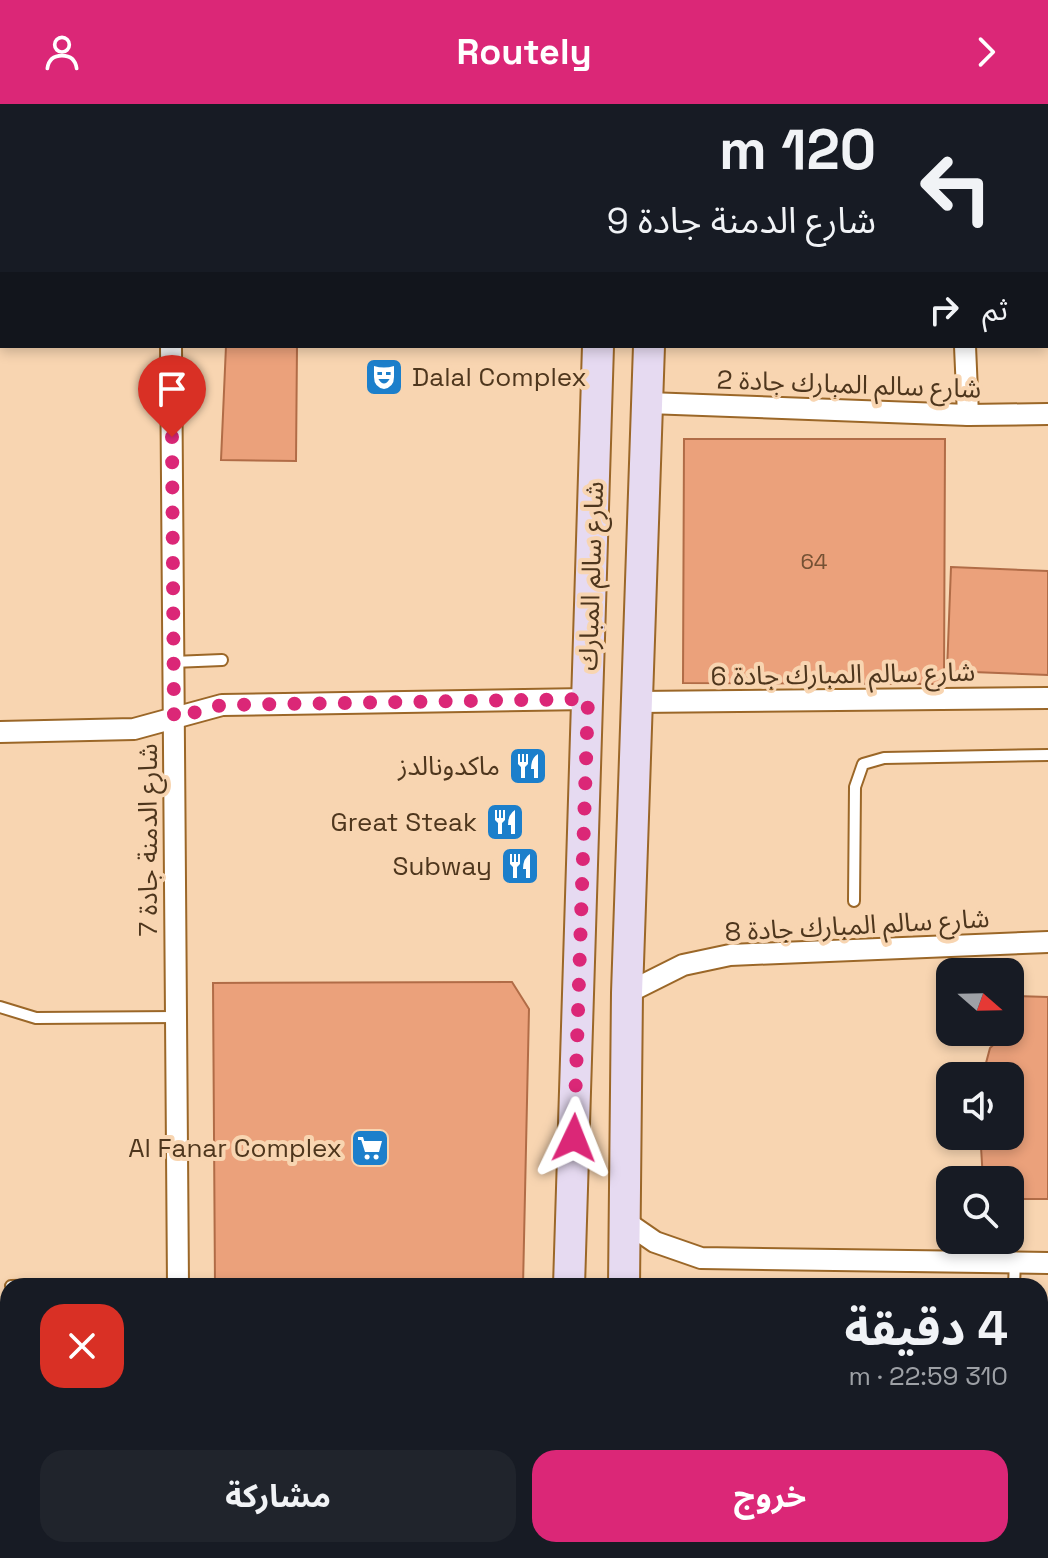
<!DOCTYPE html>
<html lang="ar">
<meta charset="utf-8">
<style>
body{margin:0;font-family:"Space Grotesk","Noto Sans Arabic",sans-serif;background:#20242c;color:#f1f3f6;direction:rtl;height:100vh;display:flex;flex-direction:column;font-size:30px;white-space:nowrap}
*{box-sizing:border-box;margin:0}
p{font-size:26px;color:#9ea1a6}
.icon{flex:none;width:44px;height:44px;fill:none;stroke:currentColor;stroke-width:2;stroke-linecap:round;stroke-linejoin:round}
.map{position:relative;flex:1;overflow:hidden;direction:ltr}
.drawer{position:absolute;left:0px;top:1174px;width:1048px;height:280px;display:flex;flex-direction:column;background:#171b24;border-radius:24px 24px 0 0;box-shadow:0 4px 12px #0003;direction:rtl}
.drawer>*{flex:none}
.guide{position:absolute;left:0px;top:0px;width:1048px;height:244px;box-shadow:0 4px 12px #0003;direction:rtl;background:#171b24;color:#f1f3f6;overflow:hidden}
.needle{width:52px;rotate:110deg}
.fabs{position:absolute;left:936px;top:854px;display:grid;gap:16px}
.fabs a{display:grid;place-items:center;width:88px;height:88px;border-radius:16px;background:#171b24;box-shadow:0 4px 12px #0003;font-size:40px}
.pin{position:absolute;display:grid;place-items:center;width:68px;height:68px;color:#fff;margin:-82px -34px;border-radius:50% 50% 50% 0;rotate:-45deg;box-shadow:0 0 8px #0007}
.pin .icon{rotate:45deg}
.me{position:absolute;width:88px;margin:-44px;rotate:2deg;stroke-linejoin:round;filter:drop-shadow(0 0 6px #0008)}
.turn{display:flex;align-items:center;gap:28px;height:168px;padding:0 40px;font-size:36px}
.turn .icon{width:104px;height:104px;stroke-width:2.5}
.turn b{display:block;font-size:56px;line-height:68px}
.then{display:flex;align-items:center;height:76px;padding:0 40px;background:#0003;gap:16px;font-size:30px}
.round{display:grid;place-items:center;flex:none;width:84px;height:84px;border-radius:24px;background:#20242c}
.summary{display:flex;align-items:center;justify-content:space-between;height:136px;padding:0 40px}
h1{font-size:48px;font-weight:700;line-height:60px}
.cta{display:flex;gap:16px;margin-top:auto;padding:16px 40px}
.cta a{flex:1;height:92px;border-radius:24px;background:#db2777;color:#fff;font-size:32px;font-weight:700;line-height:92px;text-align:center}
.cta a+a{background:#20242c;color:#f1f3f6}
header{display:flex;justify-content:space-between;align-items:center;height:104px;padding:0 40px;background:#db2777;color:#fff;font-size:36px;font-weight:700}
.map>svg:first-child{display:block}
.building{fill:#eba17b;stroke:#b16c47;stroke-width:2}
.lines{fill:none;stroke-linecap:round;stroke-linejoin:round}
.service-casing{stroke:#9b6728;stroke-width:14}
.minor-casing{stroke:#9b6728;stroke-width:24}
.secondary-casing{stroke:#9b6728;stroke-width:34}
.primary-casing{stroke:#fff;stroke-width:38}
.service{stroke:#fff;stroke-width:10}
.minor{stroke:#fff;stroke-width:20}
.secondary{stroke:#e6daf1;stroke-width:30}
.primary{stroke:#cdb4e3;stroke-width:34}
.route{stroke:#db2777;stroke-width:14;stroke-dasharray:0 25.2}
.labels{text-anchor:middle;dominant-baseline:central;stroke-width:8;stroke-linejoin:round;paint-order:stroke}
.number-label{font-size:22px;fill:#755134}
.poi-label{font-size:26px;fill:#4e361d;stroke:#f8d5b1;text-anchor:end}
.street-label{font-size:26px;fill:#4e361d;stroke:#f8d5b1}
</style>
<header><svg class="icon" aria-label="forward" viewBox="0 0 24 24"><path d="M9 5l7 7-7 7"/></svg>Routely<svg class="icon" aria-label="person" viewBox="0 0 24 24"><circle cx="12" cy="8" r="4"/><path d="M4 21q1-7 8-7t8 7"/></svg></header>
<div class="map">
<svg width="1048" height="1454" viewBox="0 0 1048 1454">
<rect width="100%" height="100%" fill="#f8d5b1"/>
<g class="building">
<polygon points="193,0 466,0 193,2"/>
<polygon points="226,242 297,242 296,357 221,356"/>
<polygon points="684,335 945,335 944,580 683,579"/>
<polygon points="951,463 1048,467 1048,571 947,567"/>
<polygon points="512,878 529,905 523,1182 215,1182 213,879"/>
<polygon points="1013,892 1048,893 1048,1095 1010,1095 1010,1076 983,1076 981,1043 1016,1043 1010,972 991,972 986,959 990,944 1002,933 1015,931"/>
<polygon points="1040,1284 1048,1286 1048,1309 1040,1311"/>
<polygon points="36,1446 168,1446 167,1454 35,1454"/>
<polygon points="204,1446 264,1446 245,1454 203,1454"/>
<polygon points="306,1446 309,1446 374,1454 305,1454"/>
</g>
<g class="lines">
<defs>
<g id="service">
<polyline points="173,558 222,556"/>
<polyline points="854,797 855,683 863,660 884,654 1048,651"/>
<polyline points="0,903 36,914 176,913"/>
<polyline points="11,1182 53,1181"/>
<polyline points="1014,1182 1015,1157"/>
<polyline points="1040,1437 1048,1424"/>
<polyline points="970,1454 976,1446"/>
<polyline points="1023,1454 1033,1446"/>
</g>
<g id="minor">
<polyline points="169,0 169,2"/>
<polyline points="956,0 956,2"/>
<polyline points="171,242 178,1182"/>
<polyline points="965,242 968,311"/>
<polyline points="648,299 968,311 1048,310"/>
<polyline points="638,598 1048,594"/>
<polyline points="0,628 134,625 222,601 588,595"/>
<polyline points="627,889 683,861 730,851 1048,838"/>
<polyline points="626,1118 655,1138 701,1154 1048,1159"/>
<polyline points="0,1370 8,1371"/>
<polyline points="747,1446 853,1454"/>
</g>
<g id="secondary">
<polyline points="567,0 567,2"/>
<polyline points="607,0 608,2"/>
<polyline points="569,1182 598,242"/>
<polyline points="624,1182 627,889 649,242"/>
<polyline points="563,1454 563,1446"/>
<polyline points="617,1454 617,1446"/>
</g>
<polyline id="primary" points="644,0 644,2"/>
</defs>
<use href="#service" class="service-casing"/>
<use href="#minor" class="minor-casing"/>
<use href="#secondary" class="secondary-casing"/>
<use href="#primary" class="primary-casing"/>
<use href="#service" class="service"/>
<use href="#minor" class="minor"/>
<use href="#secondary" class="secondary"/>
<use href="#primary" class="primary"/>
</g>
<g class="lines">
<polyline class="route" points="172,333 174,614 222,601 588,595 574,1034"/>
</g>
<defs>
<symbol id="theatre-square" viewBox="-11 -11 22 22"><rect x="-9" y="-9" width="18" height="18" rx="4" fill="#1c7fcb" stroke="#f8d5b1"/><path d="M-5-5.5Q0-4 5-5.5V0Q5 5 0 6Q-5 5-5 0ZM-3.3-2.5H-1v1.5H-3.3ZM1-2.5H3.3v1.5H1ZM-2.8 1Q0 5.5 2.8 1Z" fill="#fff"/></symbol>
<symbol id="restaurant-square" viewBox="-11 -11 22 22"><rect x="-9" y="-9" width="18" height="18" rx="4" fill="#1c7fcb" stroke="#f8d5b1"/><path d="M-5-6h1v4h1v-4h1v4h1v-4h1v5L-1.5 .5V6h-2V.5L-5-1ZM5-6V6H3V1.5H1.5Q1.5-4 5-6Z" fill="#fff"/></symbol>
<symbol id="supermarket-square" viewBox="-11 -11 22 22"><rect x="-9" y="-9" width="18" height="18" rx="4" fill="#1c7fcb" stroke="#f8d5b1"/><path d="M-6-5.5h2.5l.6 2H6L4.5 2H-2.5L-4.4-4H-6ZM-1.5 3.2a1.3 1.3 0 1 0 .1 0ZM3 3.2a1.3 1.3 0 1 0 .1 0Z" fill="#fff"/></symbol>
</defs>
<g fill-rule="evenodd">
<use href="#theatre-square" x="362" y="251" width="44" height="44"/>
<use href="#restaurant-square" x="506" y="640" width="44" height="44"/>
<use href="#restaurant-square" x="483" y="696" width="44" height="44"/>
<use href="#restaurant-square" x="498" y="740" width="44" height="44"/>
<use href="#supermarket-square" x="348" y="1022" width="44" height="44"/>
</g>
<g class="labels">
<g class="number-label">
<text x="814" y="457">64</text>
</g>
<g class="poi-label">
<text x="412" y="273" text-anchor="start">Dalal Complex</text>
<text x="500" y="662">ماكدونالدز</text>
<text x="477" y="718">Great Steak</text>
<text x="492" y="762">Subway</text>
<text x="342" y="1044">Al Fanar Complex</text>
</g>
<g class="street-label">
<text transform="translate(849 280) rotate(2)">شارع سالم المبارك جادة 2</text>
<text transform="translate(591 472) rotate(-88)">شارع سالم المبارك</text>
<text transform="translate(843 570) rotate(-1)">شارع سالم المبارك جادة 6</text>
<text transform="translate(148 736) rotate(-90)">شارع الدمنة جادة 7</text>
<text transform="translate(857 821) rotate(-3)">شارع سالم المبارك جادة 8</text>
</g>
</g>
</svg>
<div class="fabs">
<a><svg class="needle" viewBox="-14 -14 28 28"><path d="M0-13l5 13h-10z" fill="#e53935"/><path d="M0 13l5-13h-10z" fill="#9ea1a6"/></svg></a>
<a><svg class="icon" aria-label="sound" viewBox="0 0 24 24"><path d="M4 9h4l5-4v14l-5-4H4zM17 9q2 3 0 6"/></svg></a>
<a><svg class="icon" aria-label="search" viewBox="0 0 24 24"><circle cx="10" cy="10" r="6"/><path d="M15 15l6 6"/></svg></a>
</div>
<div class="pin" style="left:172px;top:333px;background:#d93025"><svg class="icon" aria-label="arrive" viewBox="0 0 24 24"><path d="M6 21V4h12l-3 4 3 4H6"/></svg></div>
<svg class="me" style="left:574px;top:1034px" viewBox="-20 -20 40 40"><path d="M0-17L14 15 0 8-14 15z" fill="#db2777" stroke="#fff" stroke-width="4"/></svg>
<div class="guide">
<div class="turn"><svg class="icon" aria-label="left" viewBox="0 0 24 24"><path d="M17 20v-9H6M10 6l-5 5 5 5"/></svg><div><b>120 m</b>شارع الدمنة جادة 9</div></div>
<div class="then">ثم<svg class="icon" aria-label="right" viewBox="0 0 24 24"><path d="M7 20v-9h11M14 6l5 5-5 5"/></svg></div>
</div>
<section class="drawer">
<div class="summary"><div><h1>4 دقيقة</h1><p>310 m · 22:59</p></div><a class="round" style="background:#d93025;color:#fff"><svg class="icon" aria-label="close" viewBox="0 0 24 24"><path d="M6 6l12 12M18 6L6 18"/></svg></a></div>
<div class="cta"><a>خروج</a><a>مشاركة</a></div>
</section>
</div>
